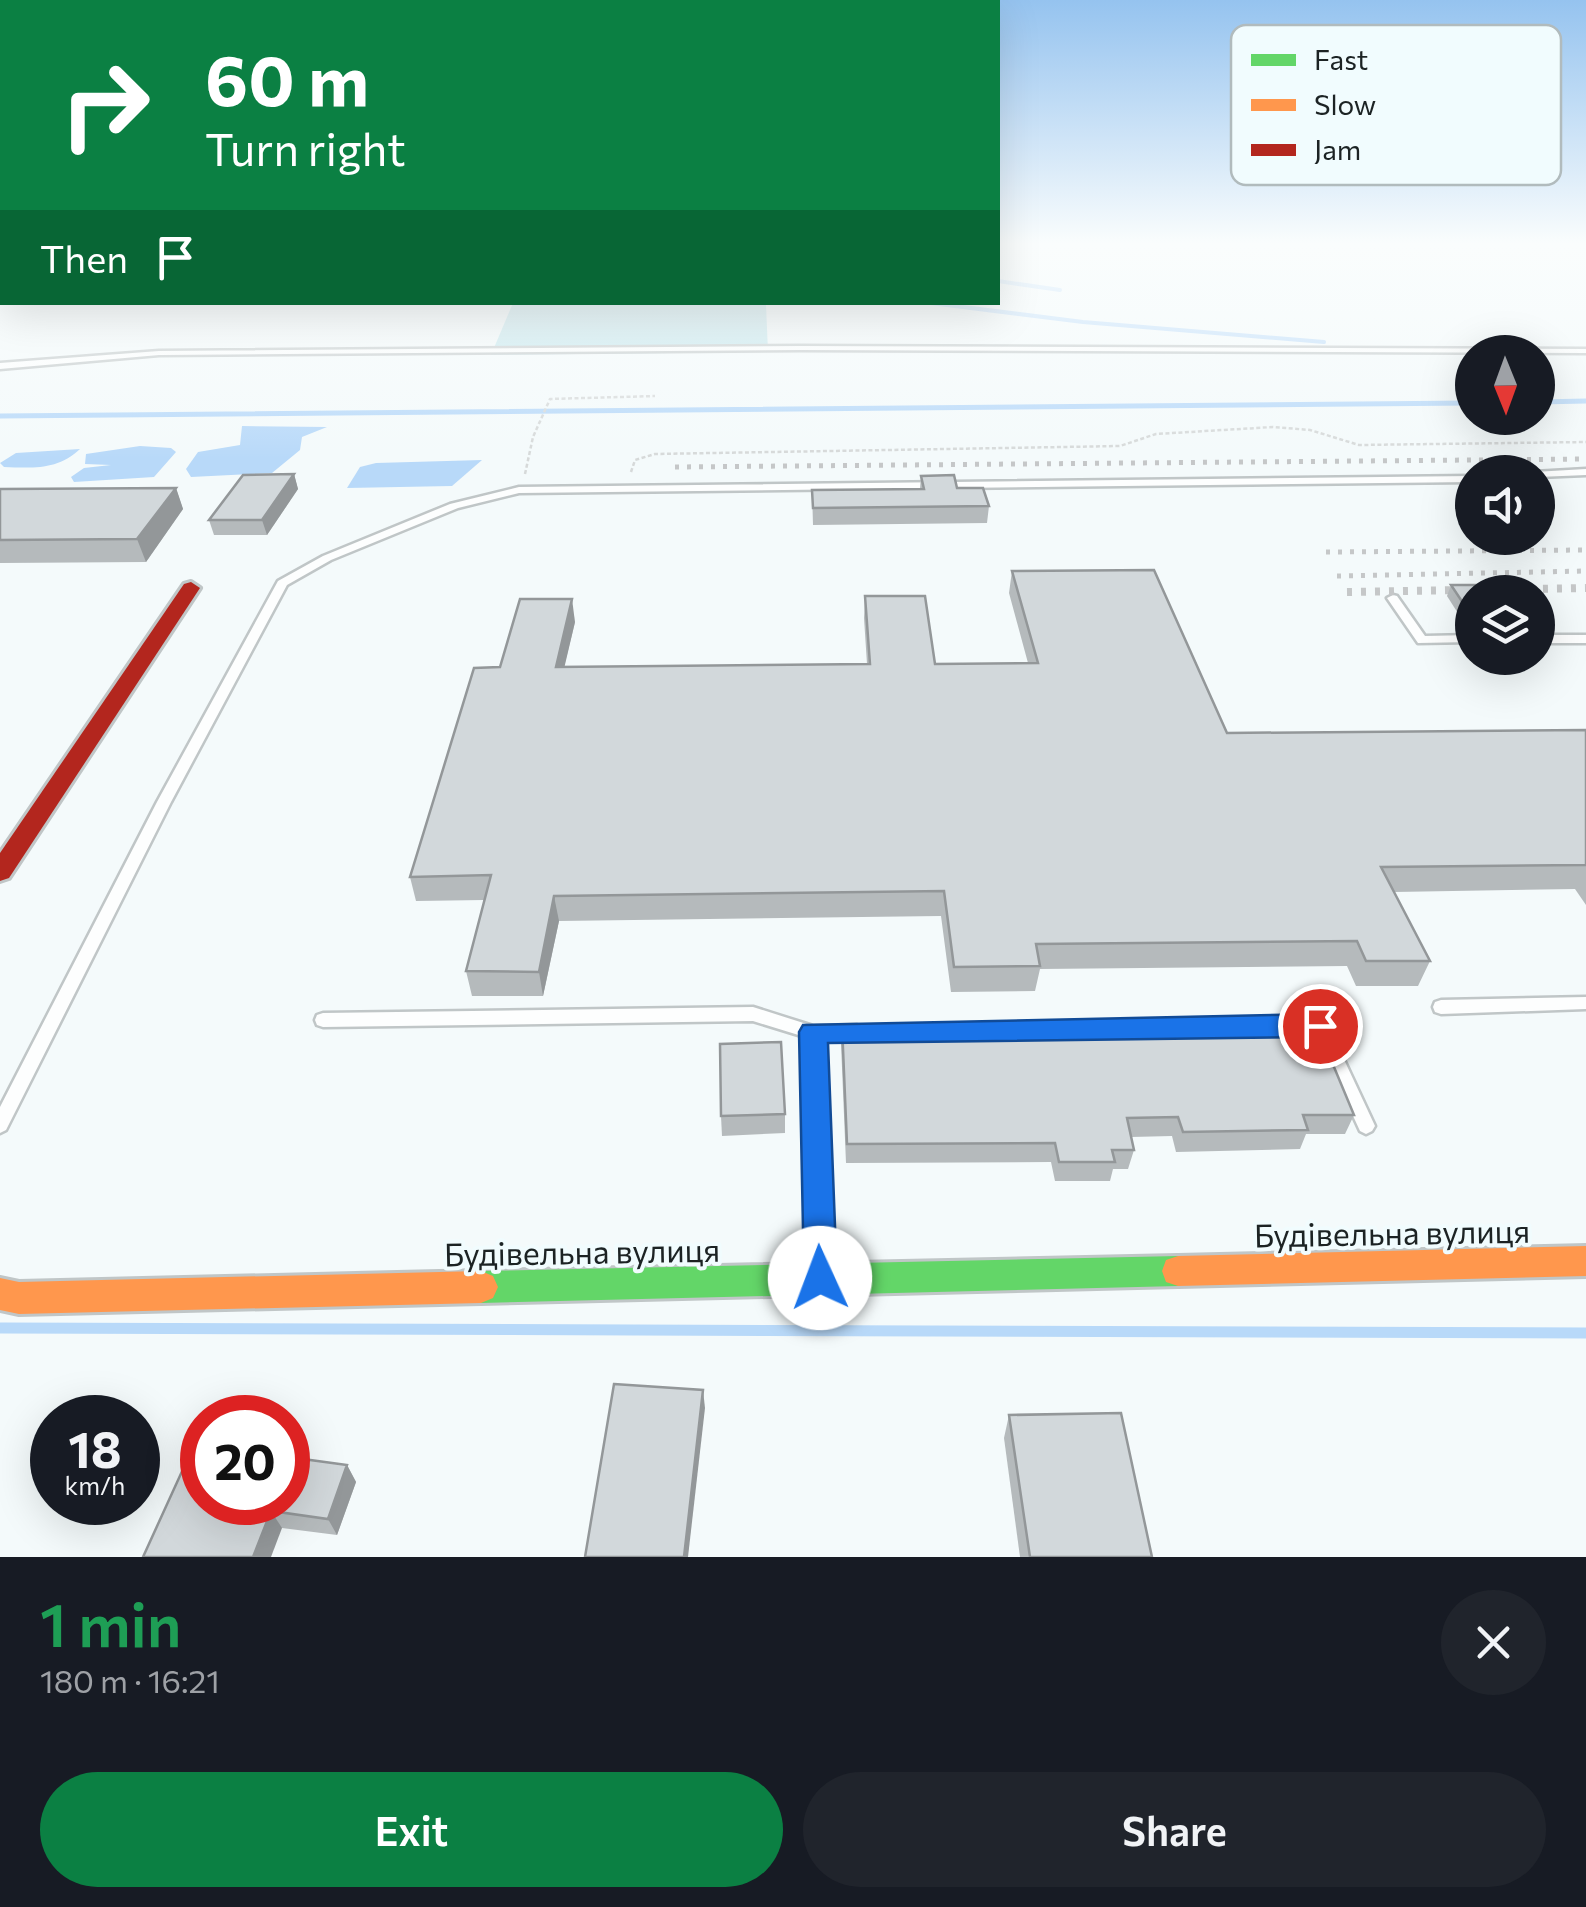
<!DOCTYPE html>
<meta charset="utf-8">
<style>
body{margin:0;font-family:Commissioner,sans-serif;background:#20242c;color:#f1f3f6;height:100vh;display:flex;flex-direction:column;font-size:38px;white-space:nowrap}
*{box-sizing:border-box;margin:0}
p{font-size:32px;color:#9ea1a6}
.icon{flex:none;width:55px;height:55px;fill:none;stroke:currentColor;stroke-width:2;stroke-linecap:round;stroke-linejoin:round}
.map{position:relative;height:1557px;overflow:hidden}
.panel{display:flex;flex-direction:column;background:#171b24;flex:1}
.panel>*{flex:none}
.guide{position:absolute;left:0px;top:0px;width:1000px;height:305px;box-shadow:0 10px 40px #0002;background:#0b8043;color:#fff;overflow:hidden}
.needle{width:65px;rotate:179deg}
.controls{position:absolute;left:1455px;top:335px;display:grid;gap:20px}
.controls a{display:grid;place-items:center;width:100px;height:100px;border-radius:50%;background:#171b24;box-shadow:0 10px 40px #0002;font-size:50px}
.speed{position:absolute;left:30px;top:1395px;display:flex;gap:20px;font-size:50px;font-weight:700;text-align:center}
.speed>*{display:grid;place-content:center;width:130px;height:130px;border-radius:50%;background:#171b24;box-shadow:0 10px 40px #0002;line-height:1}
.speed small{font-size:25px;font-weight:400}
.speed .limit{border:15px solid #d22;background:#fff;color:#111}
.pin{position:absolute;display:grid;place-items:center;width:85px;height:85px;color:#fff;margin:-42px;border:5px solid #fff;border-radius:50%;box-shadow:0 2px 10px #0007}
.me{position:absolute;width:110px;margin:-55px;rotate:358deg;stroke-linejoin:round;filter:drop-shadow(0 0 8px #0008)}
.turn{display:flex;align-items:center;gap:35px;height:210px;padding:0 40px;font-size:45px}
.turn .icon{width:130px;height:130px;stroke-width:2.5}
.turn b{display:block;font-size:70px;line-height:85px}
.then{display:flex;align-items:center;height:95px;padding:0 40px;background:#0003;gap:20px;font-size:38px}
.round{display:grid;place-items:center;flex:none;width:105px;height:105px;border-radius:52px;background:#20242c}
.summary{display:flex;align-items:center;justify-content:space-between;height:170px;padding:0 40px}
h1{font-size:60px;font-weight:600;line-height:75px;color:#1e9e55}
.cta{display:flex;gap:20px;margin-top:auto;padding:20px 40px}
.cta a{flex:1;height:115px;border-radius:60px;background:#0b8043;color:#fff;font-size:40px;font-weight:600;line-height:115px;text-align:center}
.cta a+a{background:#20242c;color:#f1f3f6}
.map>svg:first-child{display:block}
.green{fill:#c0e6ed}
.water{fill:#b8d9f9}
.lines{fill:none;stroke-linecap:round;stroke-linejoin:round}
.stream-far2{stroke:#b8d9f9;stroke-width:4}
.stream-far1{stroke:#b8d9f9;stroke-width:5}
.stream{stroke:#b8d9f9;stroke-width:11}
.lane-casing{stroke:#c0c6c7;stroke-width:5}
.fast-casing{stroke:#c0c6c7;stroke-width:6}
.slow-casing{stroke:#c0c6c7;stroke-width:6}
.jam-casing{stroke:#c0c6c7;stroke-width:6}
.path{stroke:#d6d9d9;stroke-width:2.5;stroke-dasharray:4 2.5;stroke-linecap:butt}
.lane{fill:#fdfefe;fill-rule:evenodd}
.fast{fill:#63d668;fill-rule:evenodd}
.slow{fill:#ff974d;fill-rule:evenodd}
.jam{fill:#b3261e;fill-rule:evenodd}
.rail-far1{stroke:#c5c7c8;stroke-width:5;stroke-dasharray:4 8;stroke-linecap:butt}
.rail{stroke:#c5c7c8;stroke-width:8;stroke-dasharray:5 9;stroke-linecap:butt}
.wall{fill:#b5babc}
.shaded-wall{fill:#939799}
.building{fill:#d2d8db;stroke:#939799;stroke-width:2.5}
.route{fill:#1a73e8;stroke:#114b97;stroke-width:2.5}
.labels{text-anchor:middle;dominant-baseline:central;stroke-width:8;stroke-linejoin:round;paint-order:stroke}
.near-street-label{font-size:32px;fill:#1c2324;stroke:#f1fcfe}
.key{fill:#f1fcfe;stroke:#b1bbbd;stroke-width:2.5}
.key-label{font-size:28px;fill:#1c2324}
</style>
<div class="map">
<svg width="1586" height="1557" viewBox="0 0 1586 1557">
<rect width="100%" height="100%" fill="#f4fafb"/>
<polygon class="green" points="721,302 766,305 768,352 491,355 513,303"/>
<g class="water">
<polygon points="242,426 327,427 302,437 300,450 272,473 191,477 186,469 198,452 240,445"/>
<polygon points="140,446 171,448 176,452 154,477 74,482 71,477 84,468 111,465 85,464 86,454"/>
<path d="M80 449C58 470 34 468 4 467L0 463 16 453Z"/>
<polygon points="482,460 452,486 347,488 360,467 376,463"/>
</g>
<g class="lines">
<g class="stream-far2">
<polyline points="998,281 1060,290"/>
<polyline points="923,302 1083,322 1324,342"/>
</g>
<g class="stream-far1">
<polyline points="1538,402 1586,401"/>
<polyline points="0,416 1472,403"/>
</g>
<polyline class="stream" points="0,1328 1586,1333"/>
<defs>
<g id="lane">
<polygon points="800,346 1586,349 1586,353 800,350 159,355 0,369 0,363 159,351"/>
<polygon points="1586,469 1586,475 1538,477 1538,472 1534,472"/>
<polygon points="1472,476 1472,482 519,493 458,508 331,560 287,585 171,802 6,1130 0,1133 0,1107 157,802 278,581 323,556 450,504 519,487"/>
<polygon points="1393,595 1397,596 1425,636 1472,635 1472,642 1418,643 1387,598"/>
<rect x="1538" y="635" width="48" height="8"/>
<polygon points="1586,997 1586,1009 1441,1014 1435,1012 1433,1007 1435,1002 1441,1000"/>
<polygon points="753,1007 813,1026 857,1025 863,1027 865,1032 863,1037 822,1040 830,1267 827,1274 820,1276 813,1274 810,1267 805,1037 753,1021 323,1027 317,1025 315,1020 317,1015 323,1013"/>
<polygon points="1299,1019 1326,1021 1375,1126 1372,1131 1366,1134 1360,1131 1315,1033 1293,1031 1291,1026 1293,1021"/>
</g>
<polygon id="fast" points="1178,1256 1190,1260 1194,1271 1190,1282 1178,1286 481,1303 469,1298 464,1287 469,1276 481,1271"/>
<g id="slow">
<polygon points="1586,1246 1586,1276 1178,1286 1166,1282 1162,1271 1166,1260 1178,1256"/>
<polygon points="481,1271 493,1276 498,1287 493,1298 481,1303 19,1314 0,1310 0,1278 19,1282"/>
</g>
<polygon id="jam" points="191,582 200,588 9,878 0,881 0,853 184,584"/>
</defs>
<use href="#lane" class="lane-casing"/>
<use href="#fast" class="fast-casing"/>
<use href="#slow" class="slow-casing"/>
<use href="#jam" class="jam-casing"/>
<g class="path">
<polyline points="631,472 635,460 655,454 1120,446 1156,434 1273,427 1310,430 1359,445 1586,442"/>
<polyline points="525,474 533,437 550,399 655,396"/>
</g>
<use href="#lane" class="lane"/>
<use href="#fast" class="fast"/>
<use href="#slow" class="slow"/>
<use href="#jam" class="jam"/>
<g class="rail-far1">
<polyline points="675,467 1586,459"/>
<polyline points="1326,552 1586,550"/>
<polyline points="1337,576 1586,571"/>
</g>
<polyline class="rail" points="1347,592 1586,588"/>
</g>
<g class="wall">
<polygon points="294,474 298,489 267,535 214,535 209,520"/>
<polygon points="921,476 957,488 989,506 987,523 813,525 812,490 920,489"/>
<polygon points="176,488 183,509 146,562 0,563 0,489"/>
<polygon points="1012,571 1227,733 1586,730 1586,905 1575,889 1394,892 1430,961 1418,986 1356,986 1347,966 1040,969 1035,991 951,992 941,916 559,921 543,996 472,996 466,971 484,900 416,901 410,877 500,667 575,622 564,667 867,664 864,618 865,596 935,664 1028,663 1009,593"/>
<polygon points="1451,585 1472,592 1472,618 1461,618 1447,596"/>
<polygon points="842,1025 1354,1115 1345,1134 1306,1134 1300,1149 1176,1152 1172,1136 1131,1137 1134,1150 1128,1169 1113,1169 1110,1181 1055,1181 1051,1162 846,1163 841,1044"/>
<polygon points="785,1114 785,1133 722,1136 721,1116"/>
<polygon points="1009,1415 1152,1557 1020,1557 1004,1438"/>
<polygon points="347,1465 356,1482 337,1535 282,1528 143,1557"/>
</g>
<g class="shaded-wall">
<polygon points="294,474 298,489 267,535 262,520"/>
<polygon points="176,488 183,509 146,562 137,539"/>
<polygon points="572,599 575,622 559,690 556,667"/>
<polygon points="554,896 559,921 543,996 539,972"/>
<polygon points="703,1390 705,1408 688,1557 684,1557"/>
<polygon points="347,1465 356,1482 337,1535 328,1519"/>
<polygon points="271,1511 282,1528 271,1557 253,1557"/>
</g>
<g class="building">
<polygon points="294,474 262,520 209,520 243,475"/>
<polygon points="954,475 957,488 983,488 989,506 813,508 812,490 924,489 921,476"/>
<polygon points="176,488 137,539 0,540 0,489"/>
<polygon points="1154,570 1227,733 1586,730 1586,865 1381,867 1430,961 1366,961 1357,941 1036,944 1040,966 954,967 944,891 554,896 539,972 466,971 491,875 410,877 474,668 500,667 520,599 572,599 556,667 870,664 865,596 925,596 935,664 1038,663 1012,571"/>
<polygon points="1451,585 1490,585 1495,592 1472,592 1472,606 1465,606"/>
<polygon points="1314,1019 1354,1115 1303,1115 1308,1130 1183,1132 1178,1117 1127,1118 1134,1150 1112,1150 1115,1162 1059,1162 1055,1143 847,1144 842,1025"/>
<polygon points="781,1042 785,1114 721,1116 720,1044"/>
<polygon points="614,1384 703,1390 684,1557 585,1557"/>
<polygon points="1121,1413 1152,1557 1030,1557 1009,1415"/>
<polygon points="194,1445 202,1446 202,1502 288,1502 288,1457 347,1465 328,1519 271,1511 253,1557 143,1557"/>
</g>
<linearGradient id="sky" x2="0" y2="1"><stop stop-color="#95c3ef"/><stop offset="0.53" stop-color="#fafdfd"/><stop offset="1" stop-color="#fafdfd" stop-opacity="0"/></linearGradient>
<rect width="1586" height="459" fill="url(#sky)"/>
<polygon class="route" points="1320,1014 1330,1018 1334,1026 1330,1033 1320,1037 828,1043 837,1278 832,1289 820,1293 809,1289 804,1278 799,1032 803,1025"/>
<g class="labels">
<g class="near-street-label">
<text transform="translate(1392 1232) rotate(-1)">Будівельна вулиця</text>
<text transform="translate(582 1251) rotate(-1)">Будівельна вулиця</text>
</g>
</g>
<rect x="1231" y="25" width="330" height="160" rx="15" class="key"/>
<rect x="1251" y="54" width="45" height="12" fill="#63d668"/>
<rect x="1251" y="99" width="45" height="12" fill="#ff974d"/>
<rect x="1251" y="144" width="45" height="12" fill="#b3261e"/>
<g class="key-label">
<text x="1314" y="70">Fast</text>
<text x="1314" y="115">Slow</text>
<text x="1314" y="160">Jam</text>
</g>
</svg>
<div class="controls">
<a><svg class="needle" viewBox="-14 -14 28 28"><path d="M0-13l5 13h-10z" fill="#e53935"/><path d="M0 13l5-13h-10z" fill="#9ea1a6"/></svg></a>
<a><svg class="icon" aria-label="sound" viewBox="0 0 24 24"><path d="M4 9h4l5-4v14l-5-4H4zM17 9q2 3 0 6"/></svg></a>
<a><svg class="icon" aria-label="layers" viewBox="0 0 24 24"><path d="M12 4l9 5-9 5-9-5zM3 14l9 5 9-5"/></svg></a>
</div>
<div class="speed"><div>18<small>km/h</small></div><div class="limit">20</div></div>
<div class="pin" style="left:1320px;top:1026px;background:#d93025"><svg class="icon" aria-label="arrive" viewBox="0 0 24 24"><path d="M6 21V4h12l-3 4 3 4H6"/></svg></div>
<svg class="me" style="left:820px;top:1278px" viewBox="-20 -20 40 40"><circle r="19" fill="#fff"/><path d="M0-13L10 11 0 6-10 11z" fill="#1a73e8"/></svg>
<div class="guide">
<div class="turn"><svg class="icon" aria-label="right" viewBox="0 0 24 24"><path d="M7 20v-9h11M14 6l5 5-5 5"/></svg><div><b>60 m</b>Turn right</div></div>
<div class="then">Then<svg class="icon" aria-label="arrive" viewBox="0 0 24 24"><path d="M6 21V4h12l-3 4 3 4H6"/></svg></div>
</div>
</div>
<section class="panel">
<div class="summary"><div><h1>1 min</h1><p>180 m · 16:21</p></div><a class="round"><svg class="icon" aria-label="close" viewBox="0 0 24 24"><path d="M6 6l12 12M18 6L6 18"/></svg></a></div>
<div class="cta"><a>Exit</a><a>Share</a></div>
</section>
